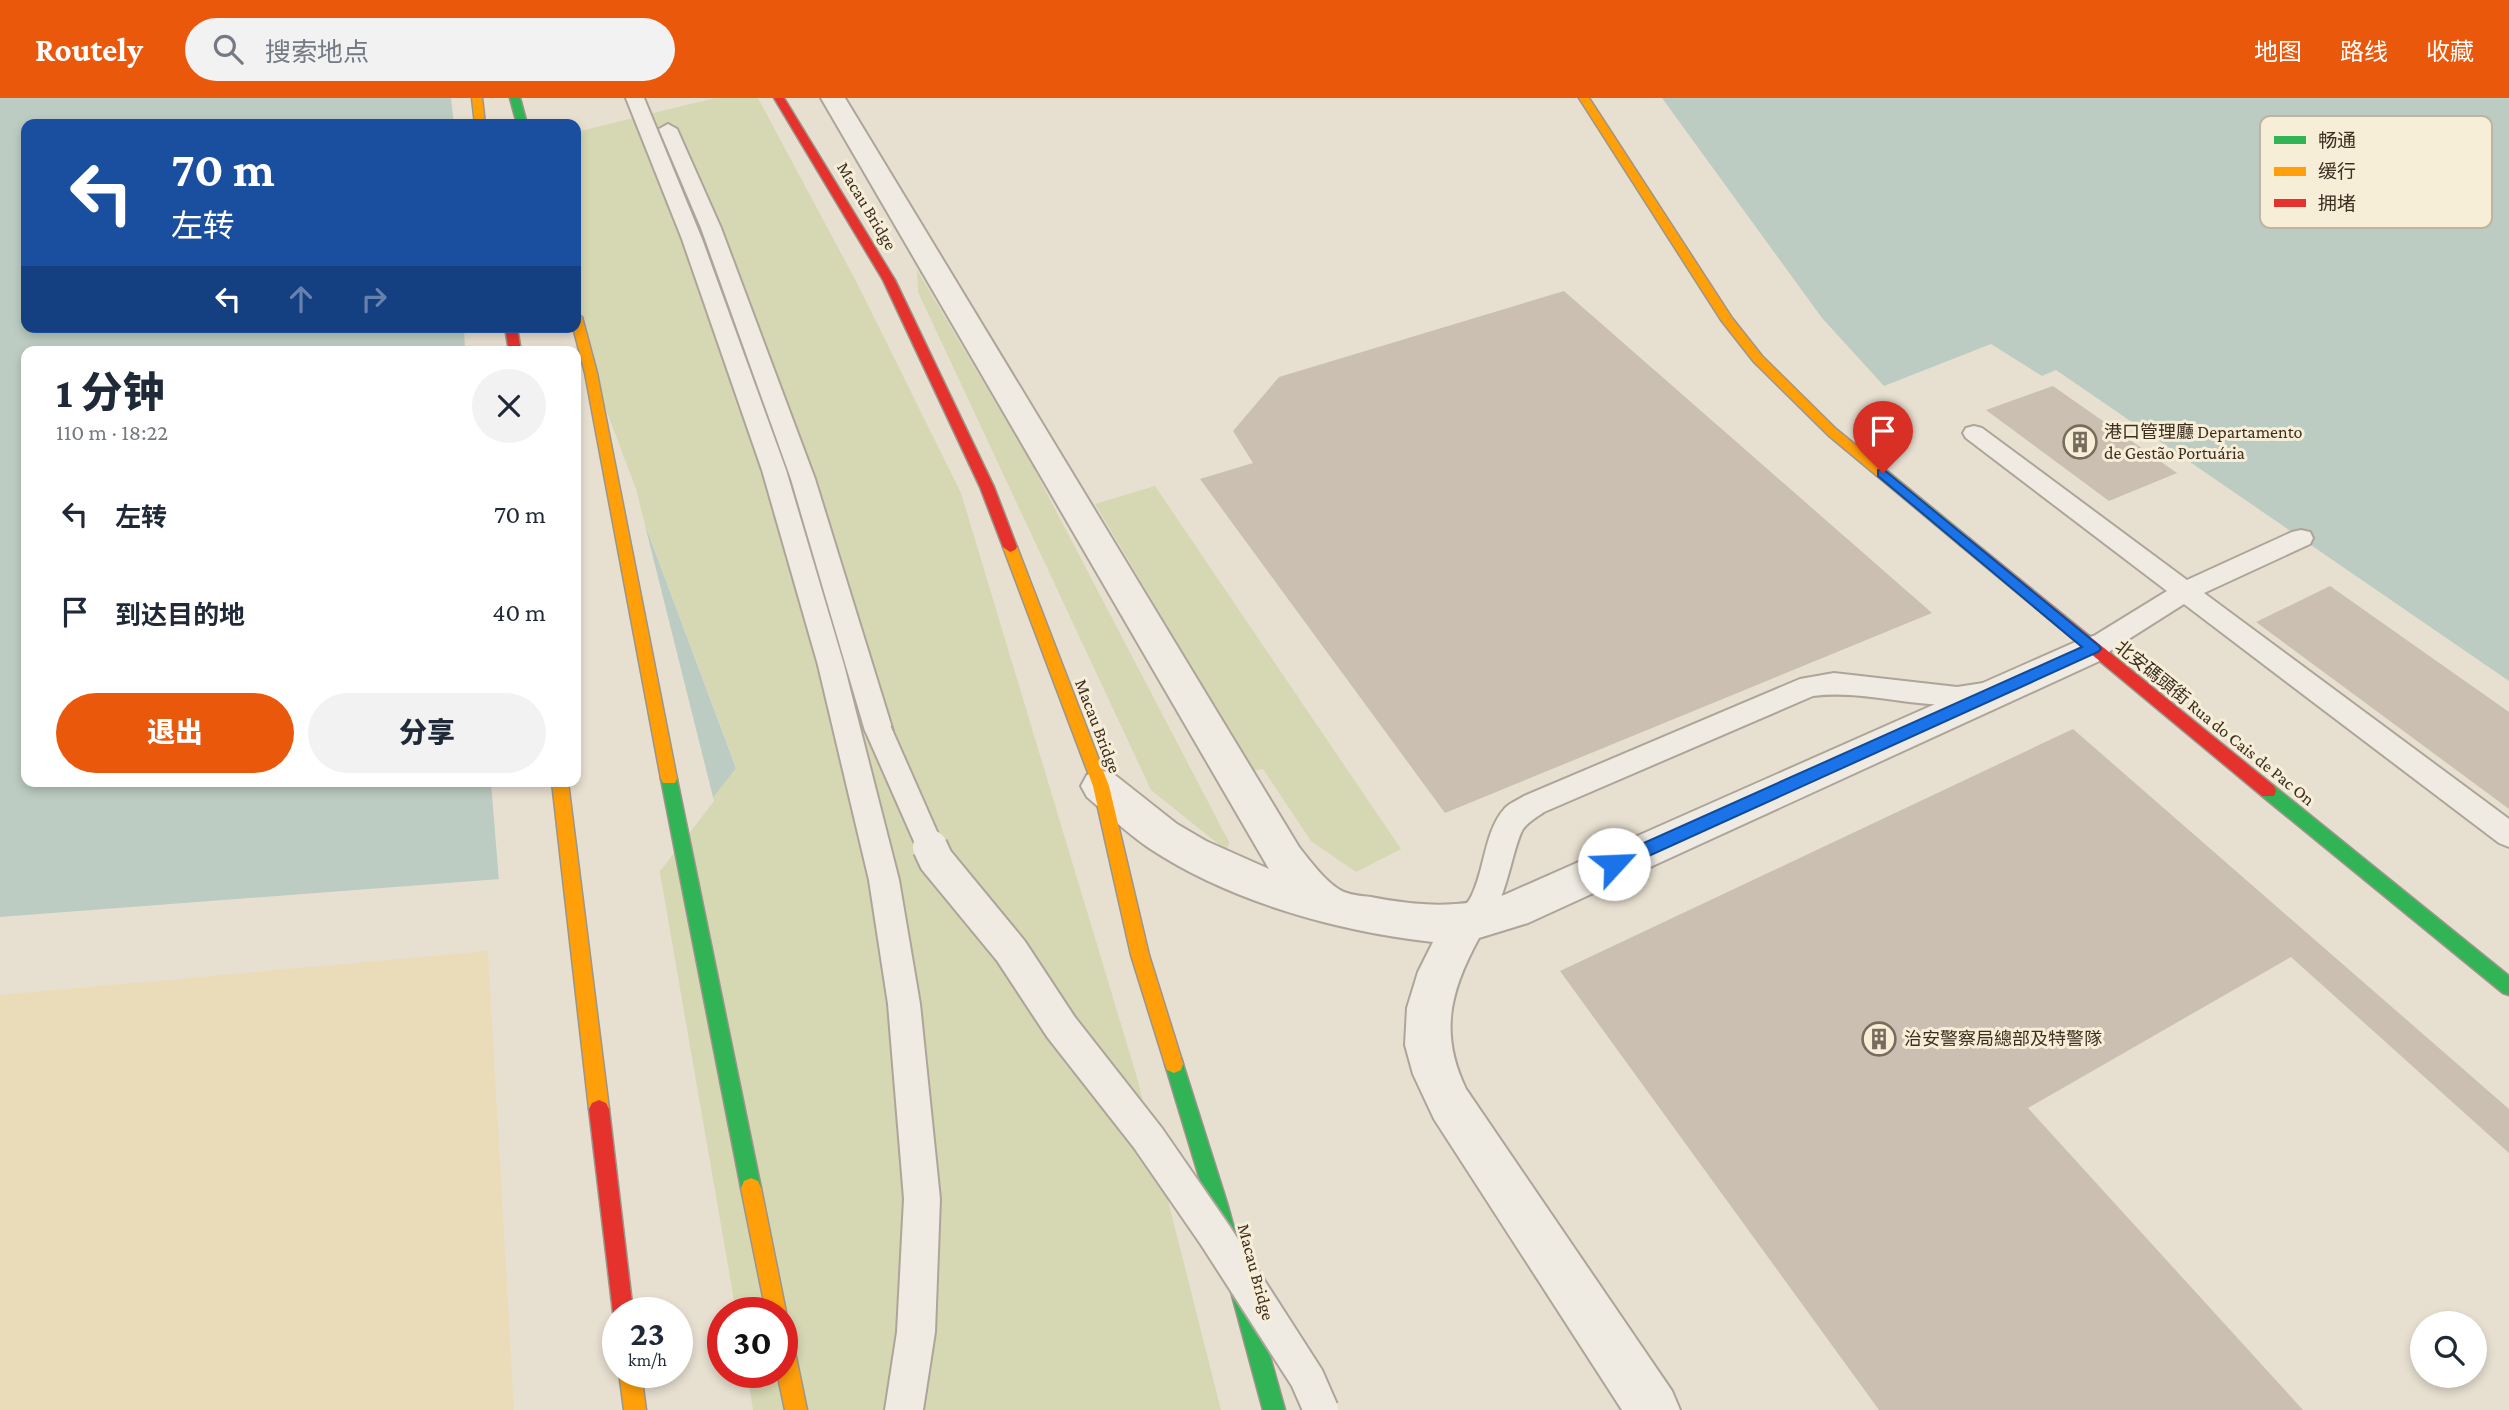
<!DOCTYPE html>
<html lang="zh">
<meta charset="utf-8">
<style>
body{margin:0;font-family:"Crimson Pro","Noto Sans SC",serif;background:#f2f2f3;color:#1f2937;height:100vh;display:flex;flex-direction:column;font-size:26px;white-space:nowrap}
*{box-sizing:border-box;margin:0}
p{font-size:23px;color:#747a83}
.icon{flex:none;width:38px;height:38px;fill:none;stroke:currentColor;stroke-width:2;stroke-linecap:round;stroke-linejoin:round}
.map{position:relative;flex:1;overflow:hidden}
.sheet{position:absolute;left:21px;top:248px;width:560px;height:441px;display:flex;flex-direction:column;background:#fff;border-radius:14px;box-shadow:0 4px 10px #0003}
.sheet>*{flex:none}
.guide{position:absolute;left:21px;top:21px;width:560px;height:214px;border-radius:14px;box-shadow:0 4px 10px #0003;background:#1a4fa0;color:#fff;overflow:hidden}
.controls{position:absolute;left:2410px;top:1213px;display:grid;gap:14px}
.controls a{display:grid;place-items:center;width:77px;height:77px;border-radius:50%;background:#fff;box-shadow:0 4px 10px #0003;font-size:35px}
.speed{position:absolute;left:602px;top:1199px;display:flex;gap:14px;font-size:35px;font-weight:700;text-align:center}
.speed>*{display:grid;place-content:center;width:91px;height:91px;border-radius:50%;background:#fff;box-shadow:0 4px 10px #0003;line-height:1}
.speed small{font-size:18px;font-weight:400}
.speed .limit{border:10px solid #d22;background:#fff;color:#111}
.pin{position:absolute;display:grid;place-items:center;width:60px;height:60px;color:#fff;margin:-72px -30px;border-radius:50% 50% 50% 0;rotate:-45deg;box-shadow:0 0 7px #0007}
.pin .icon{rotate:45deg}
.me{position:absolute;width:77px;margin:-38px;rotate:65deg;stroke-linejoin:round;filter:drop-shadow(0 0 5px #0008)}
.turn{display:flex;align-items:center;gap:24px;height:147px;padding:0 35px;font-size:32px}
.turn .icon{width:91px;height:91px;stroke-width:2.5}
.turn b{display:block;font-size:49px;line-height:60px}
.lanes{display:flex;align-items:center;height:66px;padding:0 35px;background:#0003;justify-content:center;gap:35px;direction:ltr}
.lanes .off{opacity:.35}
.round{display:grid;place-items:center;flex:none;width:74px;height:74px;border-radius:37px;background:#f2f2f3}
.summary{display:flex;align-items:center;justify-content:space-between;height:119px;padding:0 35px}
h1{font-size:42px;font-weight:800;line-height:52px}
.button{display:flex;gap:14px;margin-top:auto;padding:14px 35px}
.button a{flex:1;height:80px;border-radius:42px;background:#ea580c;color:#fff;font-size:28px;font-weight:800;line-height:80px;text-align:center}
.button a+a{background:#f2f2f3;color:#1f2937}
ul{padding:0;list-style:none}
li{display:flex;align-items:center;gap:21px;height:98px;padding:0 35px}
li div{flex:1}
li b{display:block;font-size:26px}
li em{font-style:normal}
header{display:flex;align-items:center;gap:42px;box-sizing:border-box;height:98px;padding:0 35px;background:#ea580c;color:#fff}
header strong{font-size:33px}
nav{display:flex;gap:38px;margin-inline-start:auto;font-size:24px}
.search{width:490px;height:63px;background:#f2f2f3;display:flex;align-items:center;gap:18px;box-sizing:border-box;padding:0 24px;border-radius:38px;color:#747a83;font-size:26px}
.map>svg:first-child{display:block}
.green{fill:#d6d7b3}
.sand{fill:#eadcb9}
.water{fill:#bcccc2;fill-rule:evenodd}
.pier{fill:#e7e0d1}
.building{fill:#cbbfb2}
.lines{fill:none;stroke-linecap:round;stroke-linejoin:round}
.lane-casing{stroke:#ada599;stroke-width:4}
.street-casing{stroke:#ada599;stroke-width:4}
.fast-casing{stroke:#9c958a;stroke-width:3}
.slow-casing{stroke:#9c958a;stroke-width:3}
.jam-casing{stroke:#9c958a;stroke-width:3}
.lane{fill:#efebe3;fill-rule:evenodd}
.street{fill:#efebe3;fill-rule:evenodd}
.fast{fill:#30b455;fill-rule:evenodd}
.slow{fill:#ff9f0a;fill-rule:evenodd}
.jam{fill:#e5322d;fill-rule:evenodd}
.lane-bridge-far1-casing{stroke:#ada599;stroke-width:29;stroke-linecap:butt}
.lane-bridge-casing{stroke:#ada599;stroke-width:38;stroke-linecap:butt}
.lane-bridge-far1{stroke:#efebe3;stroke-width:25}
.lane-bridge{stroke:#efebe3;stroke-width:34}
.route{fill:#1a73e8;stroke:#114b97;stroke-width:2}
.labels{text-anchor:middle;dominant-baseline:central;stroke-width:6;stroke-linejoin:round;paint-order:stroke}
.street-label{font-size:18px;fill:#3d2e20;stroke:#f7eed8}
.poi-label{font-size:18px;fill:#3d2e20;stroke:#f7eed8;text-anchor:start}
.key{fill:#f7eed8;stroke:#bfb4a1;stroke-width:2}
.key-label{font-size:19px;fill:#3d2e20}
</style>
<header>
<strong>Routely</strong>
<div class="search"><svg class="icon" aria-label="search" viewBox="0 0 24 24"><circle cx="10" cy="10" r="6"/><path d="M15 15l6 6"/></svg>搜索地点</div>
<nav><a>地图</a><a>路线</a><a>收藏</a></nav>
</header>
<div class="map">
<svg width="2509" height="1312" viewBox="0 0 2509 1312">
<rect width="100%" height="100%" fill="#e7e0d1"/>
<g class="green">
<polygon points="715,0 758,0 858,187 961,395 1136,976 1221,1312 753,1312 747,1274 782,1274 782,1214 736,1214 659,769 736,669 571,229 576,229 576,34"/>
<polygon points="917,172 1030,363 1229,744 1227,753 1151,692 918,194"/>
<polygon points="1155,388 1401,751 1356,774 1311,743 1263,671 1253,673 1095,406"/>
</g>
<polygon class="sand" points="488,853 514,1312 0,1312 0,897"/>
<g class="water">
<path d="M0 0H486L496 26H26V229H571L736 670 659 769 0 819ZM26 254H576V684H26Z"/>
<polygon points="1662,0 2509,0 2509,583 2056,272 2042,278 1991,246 1884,288 1822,220"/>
</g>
<g class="pier">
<polygon points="451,0 490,0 499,26 454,26"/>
<polygon points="464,229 575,229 636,391 714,703 661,772 499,784 491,684 576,684 576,254 465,254"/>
</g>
<g class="building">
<polygon points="1564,193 1932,515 1445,715 1200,381 1253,365 1233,333 1279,279"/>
<polygon points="2053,288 2177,375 2109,403 1986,312"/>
<polygon points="2330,488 2509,614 2509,711 2256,524"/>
<polygon points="2073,631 2509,1011 2509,1055 2291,859 2028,1010 2303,1312 1879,1312 1560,873"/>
</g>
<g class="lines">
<defs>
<g id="lane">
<polygon points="626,0 644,0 702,141 786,372 844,567 899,782 920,906 940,1101 935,1234 923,1312 885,1312 897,1234 904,1101 888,906 869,782 818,567 762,372 682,141"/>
<polygon points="668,26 677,31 721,130 815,381 893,633 889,640 879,644 869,640 865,633 791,381 701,130 659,31"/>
<polygon points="1974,328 1982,330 2187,482 2292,434 2301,432 2310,434 2313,440 2310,446 2204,495 2509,721 2509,749 2499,745 2184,506 2102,558 2093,561 2084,558 2080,551 2084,544 2167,493 1966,340 1963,335 1966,330"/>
<path d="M1834 575 1957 589 1990 584 2000 587 2003 594 2000 601C1938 620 1875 590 1813 598L1544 714C1537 719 1528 724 1523 731 1508 757 1503 851 1455 834L1451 825C1456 814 1466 809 1471 799 1485 772 1484 733 1505 710 1510 705 1518 702 1524 698L1800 581Z"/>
</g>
<path id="street" d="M821 0H845L1299 749C1311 764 1324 782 1340 792 1348 797 1362 798 1371 799 1417 808 1459 811 1504 797L2080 542 2093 538 2106 542 2111 551 2106 560 1528 825 1479 840C1450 893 1439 935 1466 991L1672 1293 1680 1312H1622L1434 1021 1413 976 1405 947 1407 910 1418 874 1433 844C1338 834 1229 803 1149 750 1127 735 1107 716 1087 699L1081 688 1087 677 1101 672 1115 677 1177 726 1206 743 1269 771Z"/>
<g id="fast">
<polygon points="510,0 520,0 527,26 517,26"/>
<polygon points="669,675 675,677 677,681 761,1090 758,1097 751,1100 744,1097 741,1090 661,681 663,677"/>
<polygon points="2268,687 2274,688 2509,878 2509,897 2503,895 2262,698 2260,693 2262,688"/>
<polygon points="1174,957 1181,960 1183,966 1227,1105 1285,1312 1263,1312 1207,1105 1165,966 1167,960"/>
</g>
<g id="slow">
<polygon points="472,0 482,0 485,26 475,26"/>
<polygon points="1579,0 1589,0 1732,220 1762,258 1836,331 1970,441 1972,444 1970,447 1960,447 1828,337 1754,264 1721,222"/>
<polygon points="576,216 582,219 597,275 677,681 675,685 663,685 661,681 585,275 573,229 576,229"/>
<polygon points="1010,444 1017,449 1109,688 1149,857 1183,966 1181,972 1174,975 1167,972 1165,966 1131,857 1093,688 1003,449"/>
<polygon points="552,684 568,684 609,1011 606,1017 599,1020 592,1017 589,1011"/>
<polygon points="751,1080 758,1083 761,1090 786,1214 782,1222 782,1214 766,1214 741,1090 744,1083"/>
<polygon points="782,1233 790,1236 793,1244 807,1312 785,1312 777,1274 782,1274"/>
<polygon points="619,1274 641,1274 646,1312 624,1312"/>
</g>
<g id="jam">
<polygon points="774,0 784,0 895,182 994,389 1017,449 1015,452 1010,454 1003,449 980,389 883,182"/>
<polygon points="505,229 517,229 521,254 509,254"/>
<polygon points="1965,439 1970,441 2274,688 2276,693 2274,698 2262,698 1960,447 1958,444 1960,441"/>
<polygon points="599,1002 606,1005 609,1011 633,1214 618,1214 618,1222 613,1214 589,1011 592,1005"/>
</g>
</defs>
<use href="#lane" class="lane-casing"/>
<use href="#street" class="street-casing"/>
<use href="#fast" class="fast-casing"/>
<use href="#slow" class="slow-casing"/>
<use href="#jam" class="jam-casing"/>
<use href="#lane" class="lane"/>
<use href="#street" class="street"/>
<use href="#fast" class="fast"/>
<use href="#slow" class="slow"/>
<use href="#jam" class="jam"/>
<defs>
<polyline id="lane-bridge-far1" points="879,633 931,751"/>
<polyline id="lane-bridge" points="930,749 936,762 1011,853 1061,929 1148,1040 1215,1137 1307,1280 1321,1312"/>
</defs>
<use href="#lane-bridge-far1" class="lane-bridge-far1-casing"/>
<use href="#lane-bridge" class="lane-bridge-casing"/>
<use href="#lane-bridge-far1" class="lane-bridge-far1"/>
<use href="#lane-bridge" class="lane-bridge"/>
</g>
<polygon class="route" points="1883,371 2098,547 2101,551 2098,554 1620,771 1608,771 1606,766 1608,761 2082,549 1878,378 1878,372"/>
<defs>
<symbol id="building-ring" viewBox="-11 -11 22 22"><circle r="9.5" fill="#f7eed8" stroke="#786c5e" stroke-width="1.5"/><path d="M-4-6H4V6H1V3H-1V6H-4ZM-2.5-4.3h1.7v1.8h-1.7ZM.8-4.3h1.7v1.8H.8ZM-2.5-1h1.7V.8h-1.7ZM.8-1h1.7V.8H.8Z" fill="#786c5e"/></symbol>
</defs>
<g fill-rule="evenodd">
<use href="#building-ring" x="2061" y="325" width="38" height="38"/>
<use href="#building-ring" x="1860" y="922" width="38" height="38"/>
</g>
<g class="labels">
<g class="street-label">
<text transform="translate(867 108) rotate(59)">Macau Bridge</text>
<text transform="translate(2215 625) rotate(39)">北安碼頭街 Rua do Cais de Pac On</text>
<text transform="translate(1098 628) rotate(69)">Macau Bridge</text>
<text transform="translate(1256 1174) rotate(75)">Macau Bridge</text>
</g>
<g class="poi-label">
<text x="2104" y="334">港口管理廳 Departamento<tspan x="2104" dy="21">de Gestão Portuária</tspan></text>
<text x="1904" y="941">治安警察局總部及特警隊</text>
</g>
</g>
<rect x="2260" y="18" width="232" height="112" rx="10" class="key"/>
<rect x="2274" y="38" width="32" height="8" fill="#30b455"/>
<rect x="2274" y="69" width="32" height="9" fill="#ff9f0a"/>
<rect x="2274" y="101" width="32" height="8" fill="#e5322d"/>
<g class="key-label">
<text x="2318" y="49">畅通</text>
<text x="2318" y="80">缓行</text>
<text x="2318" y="112">拥堵</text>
</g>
</svg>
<div class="controls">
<a><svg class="icon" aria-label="search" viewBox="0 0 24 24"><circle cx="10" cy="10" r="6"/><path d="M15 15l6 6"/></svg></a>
</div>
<div class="speed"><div>23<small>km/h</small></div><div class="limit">30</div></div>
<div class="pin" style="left:1883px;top:375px;background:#d93025"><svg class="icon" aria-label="arrive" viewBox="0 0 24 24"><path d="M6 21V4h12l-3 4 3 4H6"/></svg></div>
<svg class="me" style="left:1614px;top:766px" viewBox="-20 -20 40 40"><circle r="19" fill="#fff"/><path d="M0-13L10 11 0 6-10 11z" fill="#1a73e8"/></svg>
<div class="guide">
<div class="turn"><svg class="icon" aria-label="left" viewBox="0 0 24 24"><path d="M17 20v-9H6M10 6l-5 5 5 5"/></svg><div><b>70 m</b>左转</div></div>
<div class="lanes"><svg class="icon" aria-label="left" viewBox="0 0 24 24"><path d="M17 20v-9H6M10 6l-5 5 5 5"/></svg><svg class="icon off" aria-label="ahead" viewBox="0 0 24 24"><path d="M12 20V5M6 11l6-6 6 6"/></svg><svg class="icon off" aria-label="right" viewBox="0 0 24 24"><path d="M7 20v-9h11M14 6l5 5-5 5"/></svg></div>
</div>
<section class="sheet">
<div class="summary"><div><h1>1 分钟</h1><p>110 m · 18:22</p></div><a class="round"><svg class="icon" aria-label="close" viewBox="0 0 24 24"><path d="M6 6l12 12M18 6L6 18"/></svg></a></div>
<ul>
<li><svg class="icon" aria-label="left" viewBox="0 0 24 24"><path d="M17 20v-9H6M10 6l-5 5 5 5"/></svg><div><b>左转</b></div><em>70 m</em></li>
<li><svg class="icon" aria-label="arrive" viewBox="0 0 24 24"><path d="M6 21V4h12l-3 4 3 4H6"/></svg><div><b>到达目的地</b></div><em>40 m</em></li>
</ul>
<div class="button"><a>退出</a><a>分享</a></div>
</section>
</div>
